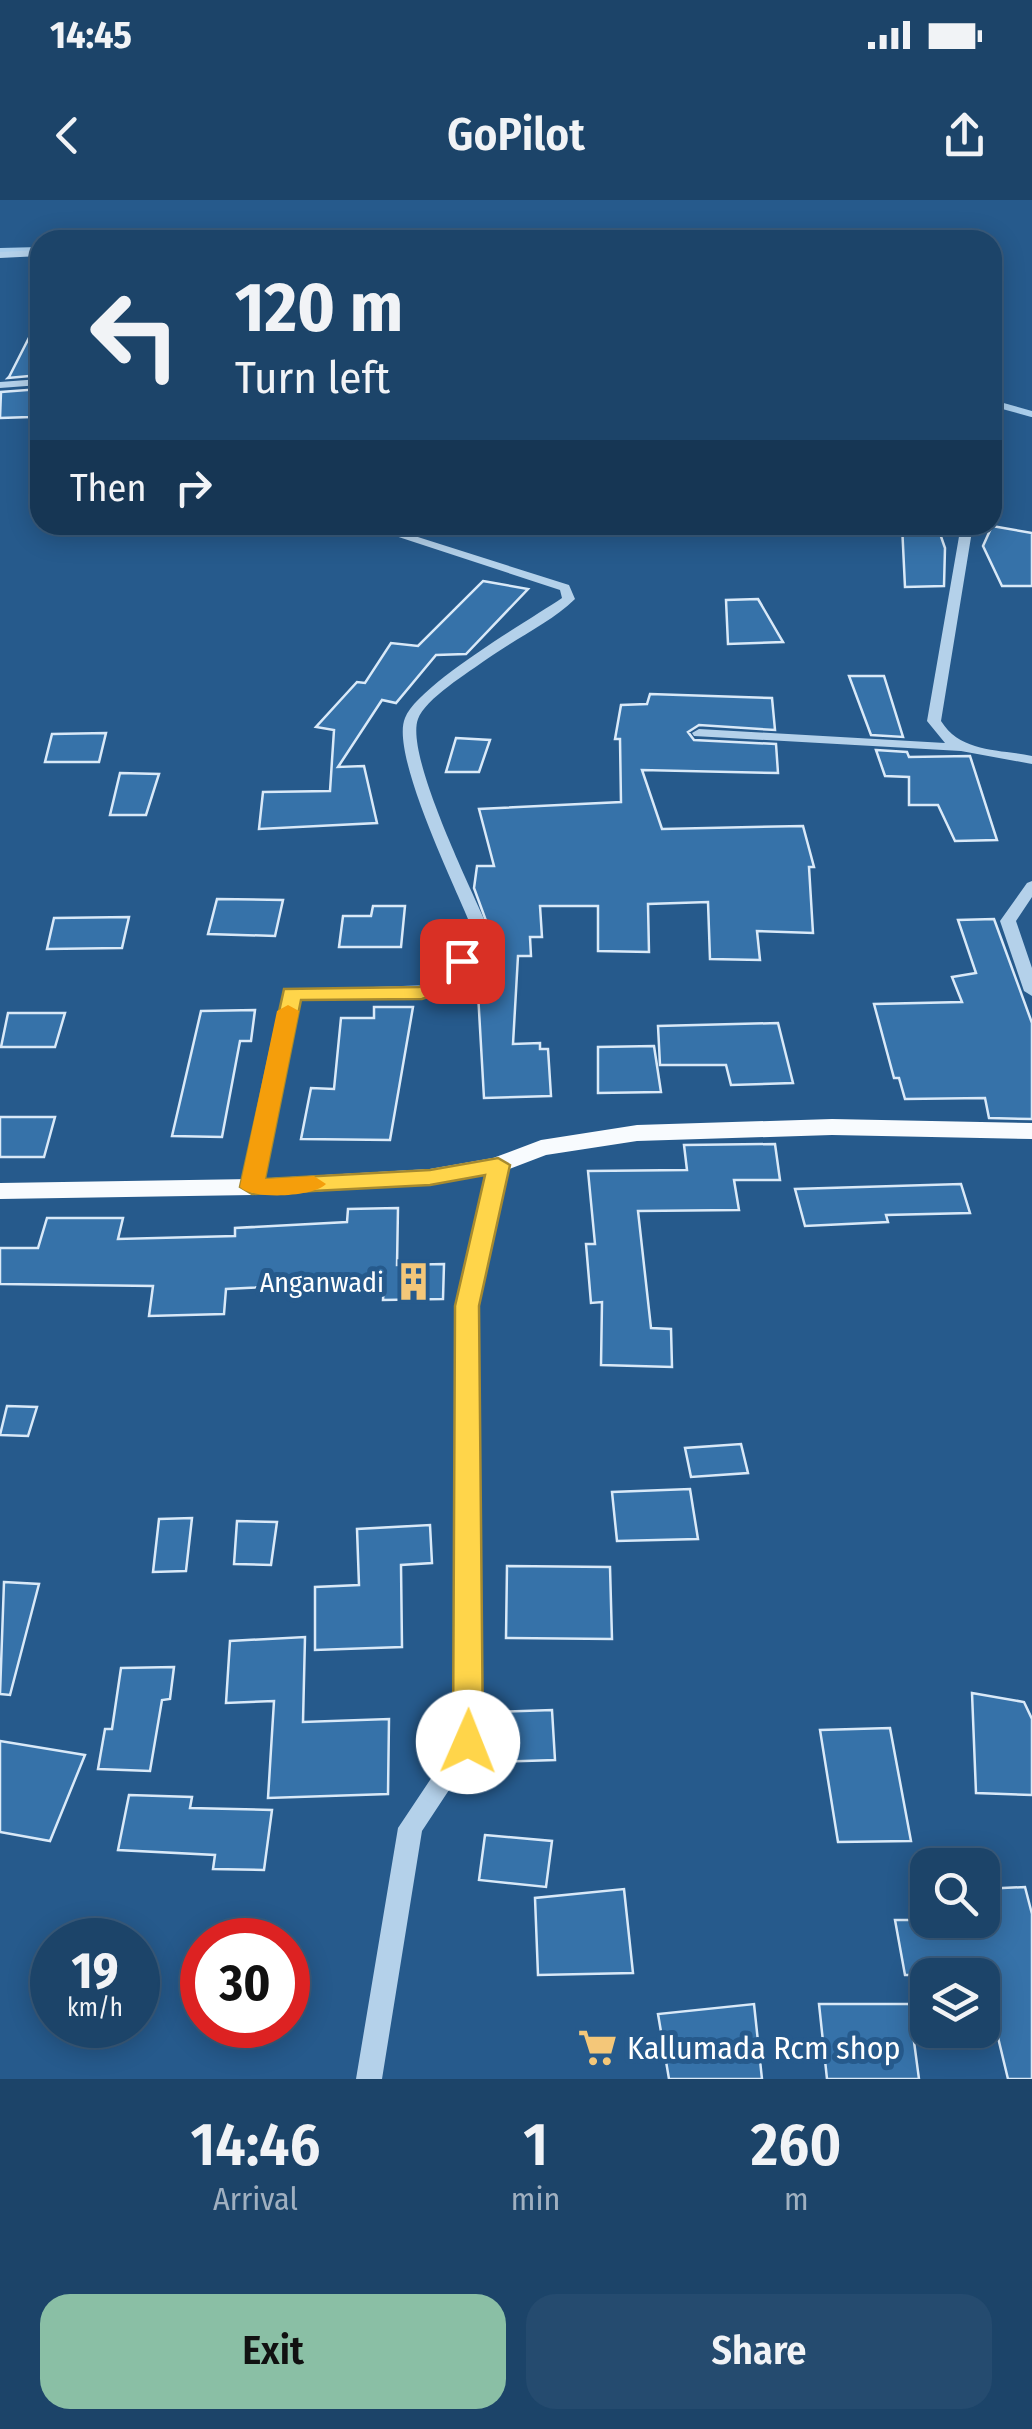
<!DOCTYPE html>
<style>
body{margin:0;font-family:"Fira Sans Condensed",sans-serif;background:#254b6f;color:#f1f3f6;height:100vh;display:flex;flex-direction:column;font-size:38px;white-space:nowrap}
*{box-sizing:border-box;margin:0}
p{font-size:32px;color:#a0b0c0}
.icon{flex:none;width:55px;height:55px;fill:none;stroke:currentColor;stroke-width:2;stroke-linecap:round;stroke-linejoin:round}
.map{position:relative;height:1879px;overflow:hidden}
.side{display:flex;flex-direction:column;background:#1c4469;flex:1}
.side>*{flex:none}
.top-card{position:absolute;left:30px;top:30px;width:972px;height:305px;border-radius:30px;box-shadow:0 5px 25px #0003,0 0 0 2px #3a5c7d;background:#1c4469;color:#f1f3f6;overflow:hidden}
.fabs{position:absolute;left:910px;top:1648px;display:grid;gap:20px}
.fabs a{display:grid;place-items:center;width:90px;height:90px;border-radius:20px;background:#1c4469;box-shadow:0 5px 25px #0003,0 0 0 2px #3a5c7d;font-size:50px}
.speed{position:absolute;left:30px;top:1718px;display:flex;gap:20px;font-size:50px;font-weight:700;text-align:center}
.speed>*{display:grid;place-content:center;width:130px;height:130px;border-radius:50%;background:#1c4469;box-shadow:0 5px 25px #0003,0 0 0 2px #3a5c7d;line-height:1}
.speed small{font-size:25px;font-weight:400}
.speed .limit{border:15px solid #d22;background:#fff;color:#111}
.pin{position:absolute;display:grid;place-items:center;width:85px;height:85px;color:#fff;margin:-42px;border-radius:20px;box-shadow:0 5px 15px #0006}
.me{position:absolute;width:110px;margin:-55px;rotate:1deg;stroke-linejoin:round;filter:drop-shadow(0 0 8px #0008)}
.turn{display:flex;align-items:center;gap:35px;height:210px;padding:0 40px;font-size:45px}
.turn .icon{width:130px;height:130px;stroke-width:2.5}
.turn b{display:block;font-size:70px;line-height:85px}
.then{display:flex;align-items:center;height:95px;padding:0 40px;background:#0003;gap:20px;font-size:38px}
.eta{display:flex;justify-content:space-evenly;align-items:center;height:170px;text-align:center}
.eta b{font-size:60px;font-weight:600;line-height:70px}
.primary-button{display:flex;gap:20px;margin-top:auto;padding:20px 40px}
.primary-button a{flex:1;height:115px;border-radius:30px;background:#8abfa5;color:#111;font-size:40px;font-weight:600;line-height:115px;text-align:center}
.primary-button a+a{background:#254b6f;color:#f1f3f6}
.status{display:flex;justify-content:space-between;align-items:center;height:70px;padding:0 50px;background:#1c4469;direction:ltr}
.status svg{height:28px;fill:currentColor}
header{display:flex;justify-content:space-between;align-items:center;height:130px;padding:0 40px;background:#1c4469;font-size:45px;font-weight:600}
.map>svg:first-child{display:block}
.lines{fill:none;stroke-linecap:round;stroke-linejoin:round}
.stream{stroke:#a9cdeb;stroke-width:6}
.building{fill:#3672a9;stroke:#d9e9f8;stroke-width:2.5}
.minor{fill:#b4d1ea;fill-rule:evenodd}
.major{fill:#f8fbfe;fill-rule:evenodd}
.route{fill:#ffd54a;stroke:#a68a30;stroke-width:2.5}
.slow{fill:#f59e0b}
.labels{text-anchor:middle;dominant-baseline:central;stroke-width:10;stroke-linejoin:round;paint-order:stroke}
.poi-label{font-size:28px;fill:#fff;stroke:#265a8c;text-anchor:end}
.near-poi-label{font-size:32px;fill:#fff;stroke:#265a8c;text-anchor:start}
</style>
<div class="status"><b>14:45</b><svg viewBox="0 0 49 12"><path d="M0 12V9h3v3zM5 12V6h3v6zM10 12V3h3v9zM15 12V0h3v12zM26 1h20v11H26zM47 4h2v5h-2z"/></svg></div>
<header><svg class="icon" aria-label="back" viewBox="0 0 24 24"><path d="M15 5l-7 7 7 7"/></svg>GoPilot<svg class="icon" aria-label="share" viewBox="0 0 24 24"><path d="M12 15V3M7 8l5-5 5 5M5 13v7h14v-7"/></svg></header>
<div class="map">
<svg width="1032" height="1879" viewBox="0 0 1032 1879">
<rect width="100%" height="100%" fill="#265a8c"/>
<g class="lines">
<g class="stream">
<polyline points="0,51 40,50"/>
<polyline points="992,203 1032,214"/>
</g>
</g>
<g class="building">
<polygon points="40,116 40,175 8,178 9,177"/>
<polygon points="40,189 40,205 32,206 30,217 0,218 1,192"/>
<polygon points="902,325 937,325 945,348 944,386 905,387"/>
<polygon points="992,326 1032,333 1032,386 1002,386 983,346"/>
<polygon points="483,381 528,389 466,454 436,455 396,503 382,500 338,567 364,566 377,623 259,629 263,592 330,591 334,530 316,527 357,482 365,483 391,443 418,446"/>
<polygon points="758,399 783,442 728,444 726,400"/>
<polygon points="849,476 884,476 903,537 871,535"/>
<polygon points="650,494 772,498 775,530 699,525 688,532 694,540 776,544 778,573 642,570 662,629 803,626 814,667 809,667 813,733 757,731 760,760 710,759 708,702 648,704 649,752 598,751 598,706 540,706 542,737 530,737 531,756 518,756 513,844 540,843 540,849 548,849 551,896 484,898 478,793 482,751 492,737 474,688 477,666 494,666 479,609 621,602 620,539 615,539 621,505 647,504"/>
<polygon points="106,533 99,562 45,562 52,534"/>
<polygon points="456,538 490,540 479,572 446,572"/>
<polygon points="876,550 907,552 909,557 970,556 997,640 955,641 938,605 909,605 909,577 885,576"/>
<polygon points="120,573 159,574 146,615 110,615"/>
<polygon points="217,699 283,700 275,736 208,734"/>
<polygon points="373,706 405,706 401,747 339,747 343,716 371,716"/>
<polygon points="129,717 122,748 47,749 54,718"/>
<polygon points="994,719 1032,823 1032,919 989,918 985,898 905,899 899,878 894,878 874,804 962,802 952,777 976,773 958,720"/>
<polygon points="374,807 413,807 390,940 301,939 311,888 334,889 341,818 374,818"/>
<polygon points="255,810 251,841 240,841 222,937 172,936 201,811"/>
<polygon points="8,813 65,813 55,847 1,847"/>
<polygon points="778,823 793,883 731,885 726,865 660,865 658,826"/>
<polygon points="654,846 661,892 598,893 598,847"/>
<polygon points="0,917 55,917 44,957 0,957"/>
<polygon points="775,944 780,980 734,980 739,1010 638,1011 651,1128 671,1129 672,1167 601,1165 602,1102 591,1103 586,1044 595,1044 588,971 687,970 684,945"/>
<polygon points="961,984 970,1013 886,1015 888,1022 805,1026 795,989"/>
<polygon points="398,1008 397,1065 444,1064 443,1099 383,1100 384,1081 226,1089 224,1114 149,1116 153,1086 0,1084 0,1048 38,1048 47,1018 123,1018 118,1039 235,1036 235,1028 347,1022 348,1009"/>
<polygon points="7,1206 37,1207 28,1236 0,1235"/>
<polygon points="741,1244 748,1273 691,1277 685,1248"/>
<polygon points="690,1289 698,1339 617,1341 612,1292"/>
<polygon points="192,1318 186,1371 153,1372 159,1319"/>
<polygon points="237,1321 277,1322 271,1365 234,1364"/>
<polygon points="430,1325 432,1363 401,1365 402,1447 315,1450 315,1387 359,1385 357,1329"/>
<polygon points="507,1366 610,1367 612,1439 506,1438"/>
<polygon points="4,1382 39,1384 10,1495 0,1494"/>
<polygon points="305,1437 303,1522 389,1519 388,1594 268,1598 274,1501 226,1503 230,1441"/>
<polygon points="174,1467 170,1499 162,1500 150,1571 98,1569 105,1529 112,1529 121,1468"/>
<polygon points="972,1493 1024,1502 1032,1519 1032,1595 976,1593"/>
<polygon points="552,1510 555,1560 491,1562 489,1512"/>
<polygon points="890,1528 911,1641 838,1642 820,1530"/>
<polygon points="0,1541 85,1555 50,1641 0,1632"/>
<polygon points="129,1595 192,1597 190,1608 272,1610 264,1670 213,1669 215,1655 118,1650"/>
<polygon points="485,1635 552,1641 546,1687 479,1680"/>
<polygon points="1025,1687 1032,1714 1032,1879 1008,1879 983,1775 905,1775 895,1720 982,1720 982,1689"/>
<polygon points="624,1689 633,1773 538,1775 535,1698"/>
<polygon points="754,1804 762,1879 669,1879 658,1814"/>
<polygon points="819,1804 909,1804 919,1879 827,1879"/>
</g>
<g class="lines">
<g class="minor">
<polygon points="40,50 40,56 0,58 0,52"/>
<polygon points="40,179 40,185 0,188 0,182"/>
<path d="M362 325H380L569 385 575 399C550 423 515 439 487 459 469 472 425 499 418 519 405 554 469 684 485 721L488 738 442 793 299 798 261 987 252 993 243 987 286 790 431 785 472 737 469 721C454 684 390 553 405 518 419 484 528 421 562 398L560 390Z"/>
<path d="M961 325H973L941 521C961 553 999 549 1032 556V564L961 551 694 536 692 533 699 529 945 543 927 521Z"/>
<polygon points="1032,681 1032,697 1016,721 1032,768 1032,796 1024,791 1000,721 1027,683"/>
<polygon points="499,959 508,965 477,1106 480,1543 422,1631 382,1879 356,1879 398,1628 456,1541 457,1106 490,965"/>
</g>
<polygon class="major" points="832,919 1032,923 1032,939 832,935 637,941 546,955 499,973 430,985 252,995 0,999 0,983 252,979 430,969 493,958 541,940 637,925"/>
</g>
<path class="route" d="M462 755 472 761 451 789 422 799 301 800 265 979 430 970 498 958 510 965 479 1106 483 1542 478 1551 468 1555 457 1551 453 1542 455 1106 485 975 430 985 252 994 240 987 284 789 419 787C437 780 445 760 462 755Z"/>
<path class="slow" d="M288 805 299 811 265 979 314 976 326 984C314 997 253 1000 240 987L277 811Z"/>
<defs>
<symbol id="building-bare" viewBox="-9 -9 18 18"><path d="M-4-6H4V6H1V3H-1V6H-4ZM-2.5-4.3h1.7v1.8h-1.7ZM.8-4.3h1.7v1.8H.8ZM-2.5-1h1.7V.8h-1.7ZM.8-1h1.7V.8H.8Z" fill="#f4c779" stroke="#265a8c" stroke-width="2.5" paint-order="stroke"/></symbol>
<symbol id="supermarket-bare" viewBox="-9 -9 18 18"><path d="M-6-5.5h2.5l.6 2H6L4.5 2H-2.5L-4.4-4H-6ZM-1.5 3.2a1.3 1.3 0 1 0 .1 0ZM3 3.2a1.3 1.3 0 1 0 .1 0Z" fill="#f4c779" stroke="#265a8c" stroke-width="2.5" paint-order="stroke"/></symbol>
</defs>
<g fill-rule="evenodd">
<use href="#building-bare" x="386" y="1054" width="55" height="55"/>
<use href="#supermarket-bare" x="570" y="1820" width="55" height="55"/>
</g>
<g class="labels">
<g class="poi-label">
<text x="384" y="1082">Anganwadi</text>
</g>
<g class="near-poi-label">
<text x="627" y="1848">Kallumada Rcm shop</text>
</g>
</g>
</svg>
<div class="fabs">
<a><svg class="icon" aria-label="search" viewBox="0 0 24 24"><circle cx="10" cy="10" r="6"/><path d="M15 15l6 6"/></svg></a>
<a><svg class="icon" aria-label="layers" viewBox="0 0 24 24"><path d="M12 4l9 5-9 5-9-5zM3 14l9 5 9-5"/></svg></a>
</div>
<div class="speed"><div>19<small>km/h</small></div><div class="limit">30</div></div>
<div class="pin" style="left:462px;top:761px;background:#d93025"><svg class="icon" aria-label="arrive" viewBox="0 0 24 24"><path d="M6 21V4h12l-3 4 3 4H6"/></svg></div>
<svg class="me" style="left:468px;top:1542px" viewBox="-20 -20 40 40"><circle r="19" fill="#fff"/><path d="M0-13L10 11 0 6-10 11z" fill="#ffd54a"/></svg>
<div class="top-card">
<div class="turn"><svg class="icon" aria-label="left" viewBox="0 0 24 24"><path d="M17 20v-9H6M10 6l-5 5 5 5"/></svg><div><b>120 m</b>Turn left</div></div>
<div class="then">Then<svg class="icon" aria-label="right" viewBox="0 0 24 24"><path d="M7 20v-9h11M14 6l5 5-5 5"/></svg></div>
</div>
</div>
<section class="side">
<div class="eta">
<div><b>14:46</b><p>Arrival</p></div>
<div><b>1</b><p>min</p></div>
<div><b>260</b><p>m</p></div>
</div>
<div class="primary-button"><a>Exit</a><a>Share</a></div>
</section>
